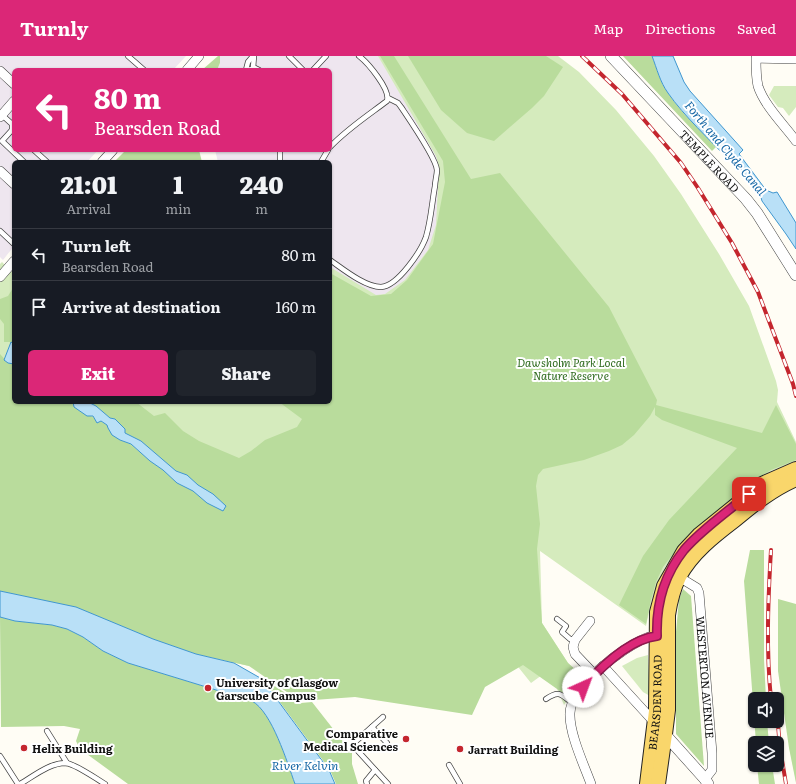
<!DOCTYPE html>
<style>
body{margin:0;font-family:Literata,serif;background:#20242c;color:#f1f3f6;height:100vh;display:flex;flex-direction:column;font-size:15px;white-space:nowrap}
*{box-sizing:border-box;margin:0}
p{font-size:13px;color:#9ea1a6}
.icon{flex:none;width:22px;height:22px;fill:none;stroke:currentColor;stroke-width:2;stroke-linecap:round;stroke-linejoin:round}
.map{position:relative;flex:1;overflow:hidden}
.sheet{position:absolute;left:12px;top:104px;width:320px;height:244px;display:flex;flex-direction:column;background:#171b24;border-radius:6px;box-shadow:0 1px 3px #0004}
.sheet>*{flex:none}
.top-card{position:absolute;left:12px;top:12px;width:320px;height:84px;border-radius:6px;box-shadow:0 1px 3px #0004;background:#db2777;color:#fff;overflow:hidden}
.tools{position:absolute;left:748px;top:636px;display:grid;gap:8px}
.tools a{display:grid;place-items:center;width:36px;height:36px;border-radius:6px;background:#171b24;box-shadow:0 1px 3px #0004;font-size:20px}
.pin{position:absolute;display:grid;place-items:center;width:34px;height:34px;color:#fff;margin:-17px;border-radius:8px;box-shadow:0 2px 6px #0006}
.me{position:absolute;width:44px;margin:-22px;rotate:43deg;stroke-linejoin:round;filter:drop-shadow(0 0 3px #0008)}
.turn{display:flex;align-items:center;gap:14px;height:84px;padding:0 16px;font-size:18px}
.turn .icon{width:52px;height:52px;stroke-width:2.5}
.turn b{display:block;font-size:28px;line-height:34px}
.eta{display:flex;justify-content:space-evenly;align-items:center;height:68px;text-align:center}
.eta b{font-size:24px;font-weight:800;line-height:28px}
.button{display:flex;gap:8px;margin-top:auto;padding:8px 16px}
.button a{flex:1;height:46px;border-radius:6px;background:#db2777;color:#fff;font-size:16px;font-weight:800;line-height:46px;text-align:center}
.button a+a{background:#20242c;color:#f1f3f6}
ul{padding:0;list-style:none}
li{display:flex;align-items:center;gap:12px;height:52px;padding:0 16px;border-top:1px solid #363941}
li div{flex:1}
li b{display:block;font-size:15px}
li em{font-style:normal}
header{display:flex;align-items:center;gap:24px;box-sizing:border-box;height:56px;padding:0 20px;background:#db2777;color:#fff}
header strong{font-size:19px}
nav{display:flex;gap:22px;margin-inline-start:auto;font-size:14px}
.map>svg:first-child{display:block}
.industrial{fill:#eee6ef}
.green{fill:#d5ebbd}
.forest{fill:#b9dc9c}
.water{fill:#b9e0f7;stroke:#3f96cf}
.lines{fill:none;stroke-linecap:round;stroke-linejoin:round}
.service-casing{stroke:#444;stroke-width:6}
.minor-casing{stroke:#444;stroke-width:10}
.tertiary-casing{stroke:#444;stroke-width:12}
.primary-casing{stroke:#222;stroke-width:16}
.service{stroke:#fff;stroke-width:4.5}
.minor{stroke:#fff;stroke-width:9}
.tertiary{stroke:#fff;stroke-width:11}
.primary{stroke:#f9d66b;stroke-width:14}
.rail-casing{stroke:#c4262e;stroke-width:4}
.rail{stroke:#fff;stroke-width:2.5;stroke-dasharray:8;stroke-linecap:butt}
.route-casing{stroke:#8e194d;stroke-width:10}
.route{stroke:#db2777;stroke-width:7}
.poi-dot{fill:#c4262e;stroke:#fff;stroke-width:1.5}
.labels{text-anchor:middle;dominant-baseline:central;stroke-width:4;stroke-linejoin:round;paint-order:stroke}
.street-label{font-size:11px;fill:#111;stroke:#fff}
.park-label{font-size:11px;font-style:italic;fill:#2f6b1f;stroke:#fff}
.poi-label{font-size:11px;font-weight:bold;fill:#111;stroke:#fff;text-anchor:start}
.water-label{font-size:12px;font-style:italic;fill:#1768a6;stroke:#fff}
</style>
<header>
<strong>Turnly</strong>
<nav><a>Map</a><a>Directions</a><a>Saved</a></nav>
</header>
<div class="map">
<svg width="796" height="728" viewBox="0 0 796 728">
<rect width="100%" height="100%" fill="#fffdf5"/>
<g class="industrial">
<polygon points="0,0 186,0 173,14 14,14 14,94 98,94 87,106 14,106 14,190 3,204 0,201"/>
<polygon points="220,0 380,0 443,105 445,126 433,188 407,224 391,238 372,240 330,217 330,106 218,106 215,94 330,94 330,14 217,14 220,7"/>
</g>
<g class="green">
<polygon points="378,0 558,0 579,16 616,54 654,100 681,138 719,198 749,250 776,325 778,334 777,346 796,386 796,405 771,415 752,427 688,480 665,511 652,543 646,570 540,495 542,567 568,607 582,623 564,649 549,614 531,627 515,607 298,621 196,598 153,583 97,561 31,542 0,535 0,208 2,206 13,217 14,217 14,346 330,346 330,211 376,239 385,238 405,224 428,194 436,169 439,111 436,100"/>
<polygon points="774,30 796,30 796,51 789,60 783,52 778,51 769,39"/>
<polygon points="648,599 650,640 643,636 622,610 637,602"/>
</g>
<g class="forest">
<polygon points="218,0 220,0 220,7 217,14 202,14"/>
<polygon points="380,0 394,0 471,123 500,117 609,251 657,344 656,349 762,377 776,349 796,388 796,404 771,414 751,426 688,479 663,511 656,526 651,544 646,568 619,549 643,500 669,464 737,392 662,364 655,359 655,351 650,360 634,379 622,389 609,395 584,404 543,413 538,419 536,430 540,468 537,493 542,567 568,607 583,620 567,640 523,609 485,631 472,659 355,641 300,645 249,610 196,598 153,583 76,551 0,535 0,298 8,307 14,308 14,346 73,346 74,351 107,369 120,384 130,388 150,405 163,414 177,427 193,435 207,447 213,438 198,429 187,419 176,415 141,385 125,377 125,373 115,363 110,362 96,350 88,346 136,346 154,360 165,357 183,375 199,385 239,402 251,395 265,384 297,371 302,363 279,346 330,346 330,217 371,240 391,238 407,224 433,188 445,126 443,105"/>
<polygon points="408,0 546,0 563,11 544,40 532,52 494,85 467,77 441,54"/>
<path d="M623 0H652C657 13 660 26 668 37 681 57 700 73 716 91L712 95Z"/>
<polygon points="126,94 199,94 202,106 114,106"/>
<polygon points="14,217 14,288 11,286 4,286 4,268 0,263 0,243 8,240 13,232 12,219"/>
<polygon points="764,494 764,603 766,643 755,643 755,665 767,665 769,687 756,687 744,525 750,494"/>
<polygon points="683,533 691,540 704,710 676,678 676,576 679,543"/>
<polygon points="778,543 796,548 796,727 789,692 778,615"/>
<path d="M0 561 15 565 52 569 67 573 83 581 103 595 128 607 252 645C272 656 287 706 295 728H128L80 693 76 685 80 673 64 670 1 671Z"/>
<polygon points="262,622 301,647 312,646 352,697 352,708 358,728 336,728 330,714"/>
<polygon points="757,709 772,709 775,728 759,728"/>
</g>
<g class="water">
<path d="M652 0H673L684 26 690 35 743 94 739 98 766 134 773 137 777 136 796 167V193L786 178 762 145 760 138 734 104 732 103 729 104C710 84 684 60 668 37 660 26 657 13 652 0Z"/>
<polygon points="11,286 14,288 14,308 8,307 4,304"/>
<polygon points="73,346 88,346 96,350 110,362 115,363 125,373 125,377 141,385 176,415 187,419 198,429 213,438 226,450 223,455 207,447 193,435 177,427 163,414 150,405 131,388 120,384 112,379 108,372 107,369 101,365 97,367 93,360 87,360 74,351"/>
<path d="M0 535 76 551 153 583 196 598 234 607 262 623 329 714 335 728H295C287 706 272 656 252 645L128 607 103 595 83 581 67 573 52 569 15 565 0 561Z"/>
</g>
<g class="lines">
<defs>
<g id="service">
<polyline points="128,0 144,14"/>
<polyline points="289,0 303,14"/>
<polyline points="253,12 254,0"/>
<polyline points="246,14 248,6 253,0"/>
<polyline points="248,14 255,12 259,14"/>
<polyline points="313,14 326,0"/>
<polyline points="2,59 12,68 12,74"/>
<polyline points="14,76 12,74 2,85 24,106"/>
<path d="M330 91C347 73 367 60 387 45 391 34 368 7 359 0"/>
<polyline points="34,94 47,106"/>
<polyline points="280,106 280,94"/>
<polyline points="321,106 328,94"/>
<polyline points="0,175 14,188"/>
<path d="M330 204C343 213 365 231 381 231 398 230 421 195 426 181 431 164 432 146 435 130 435 125 437 119 437 114 436 102 409 63 401 51L398 47 388 42"/>
<polyline points="557,563 566,570 562,576 570,583 575,584"/>
<path d="M546 643C559 634 561 638 572 647"/>
<polyline points="383,661 355,686 355,690 357,694 388,728"/>
<polyline points="372,671 387,687"/>
<polyline points="47,675 67,707"/>
<polyline points="0,700 18,728"/>
<polyline points="449,709 460,728"/>
<path d="M20 728C34 720 49 707 66 707 75 708 97 723 105 728"/>
<polyline points="367,728 366,725 375,714"/>
</g>
<g id="minor">
<path d="M796 3 756 2C756 11 756 21 758 30 764 49 784 69 796 85"/>
<polyline points="187,14 199,0"/>
<polyline points="0,15 14,28"/>
<polyline points="0,61 14,45"/>
<polyline points="102,106 113,94"/>
<polyline points="0,115 14,128"/>
<polyline points="0,221 14,205"/>
<path id="s1" d="M679 521 697 532 699 537 712 697V714L705 723"/>
<polyline points="590,565 575,584 573,591 575,598 594,618"/>
<polyline points="603,610 655,667"/>
<path d="M591 728C584 709 569 677 570 657 571 630 622 592 646 582 651 580 657 580 661 580"/>
</g>
<g id="tertiary">
<path id="s2" d="M611 0 746 143 757 157 796 219"/>
<polyline points="661,674 705,723 708,728"/>
</g>
<g id="primary">
<path id="s3" d="M647 728 656 655 657 556 664 530 684 495 699 479 762 428 796 413"/>
<path d="M658 728 665 678 668 654V559C670 546 673 533 679 521 692 497 714 480 735 464 754 448 773 433 796 423"/>
</g>
</defs>
<use href="#service" class="service-casing"/>
<use href="#minor" class="minor-casing"/>
<use href="#tertiary" class="tertiary-casing"/>
<use href="#primary" class="primary-casing"/>
<use href="#service" class="service"/>
<use href="#minor" class="minor"/>
<use href="#tertiary" class="tertiary"/>
<use href="#primary" class="primary"/>
<defs>
<g id="rail">
<polyline points="582,0 622,38 681,107 698,132 732,187 758,236 793,328 796,340"/>
<path d="M771 643C766 594 768 544 771 494"/>
<polyline points="777,657 780,692 786,728"/>
</g>
</defs>
<use href="#rail" class="rail-casing"/>
<use href="#rail" class="rail"/>
</g>
<g class="lines">
<defs>
<path id="route" d="M583 631C601 611 629 583 657 580 656 550 664 519 684 494 701 474 728 455 749 438"/>
</defs>
<use href="#route" class="route-casing"/>
<use href="#route" class="route"/>
</g>
<g class="poi-dot">
<circle cx="208" cy="632" r="4"/>
<circle cx="406" cy="683" r="4"/>
<circle cx="24" cy="692" r="4"/>
<circle cx="460" cy="693" r="4"/>
</g>
<g class="labels">
<g class="street-label">
<text stroke="none"><textPath href="#s2" startOffset="144">TEMPLE ROAD</textPath></text>
<text stroke="none"><textPath href="#s1" startOffset="111">WESTERTON AVENUE</textPath></text>
<text stroke="none"><textPath href="#s3" startOffset="82">BEARSDEN ROAD</textPath></text>
</g>
<g class="park-label">
<text x="571" y="306">Dawsholm Park Local<tspan x="571" dy="13">Nature Reserve</tspan></text>
</g>
<g class="poi-label">
<text x="216" y="626">University of Glasgow<tspan x="216" dy="13">Garscube Campus</tspan></text>
<text x="398" y="677" text-anchor="end">Comparative<tspan x="398" dy="13">Medical Sciences</tspan></text>
<text x="32" y="692">Helix Building</text>
<text x="468" y="693">Jarratt Building</text>
</g>
<g class="water-label">
<text transform="translate(726 92) rotate(50)">Forth and Clyde Canal</text>
<text x="305" y="709">River Kelvin</text>
</g>
</g>
</svg>
<div class="tools">
<a><svg class="icon" aria-label="sound" viewBox="0 0 24 24"><path d="M4 9h4l5-4v14l-5-4H4zM17 9q2 3 0 6"/></svg></a>
<a><svg class="icon" aria-label="layers" viewBox="0 0 24 24"><path d="M12 4l9 5-9 5-9-5zM3 14l9 5 9-5"/></svg></a>
</div>
<div class="pin" style="left:749px;top:438px;background:#d93025"><svg class="icon" aria-label="arrive" viewBox="0 0 24 24"><path d="M6 21V4h12l-3 4 3 4H6"/></svg></div>
<svg class="me" style="left:583px;top:631px" viewBox="-20 -20 40 40"><circle r="19" fill="#fff"/><path d="M0-13L10 11 0 6-10 11z" fill="#db2777"/></svg>
<div class="top-card">
<div class="turn"><svg class="icon" aria-label="left" viewBox="0 0 24 24"><path d="M17 20v-9H6M10 6l-5 5 5 5"/></svg><div><b>80 m</b>Bearsden Road</div></div>
</div>
<section class="sheet">
<div class="eta">
<div><b>21:01</b><p>Arrival</p></div>
<div><b>1</b><p>min</p></div>
<div><b>240</b><p>m</p></div>
</div>
<ul>
<li><svg class="icon" aria-label="left" viewBox="0 0 24 24"><path d="M17 20v-9H6M10 6l-5 5 5 5"/></svg><div><b>Turn left</b><p>Bearsden Road</p></div><em>80 m</em></li>
<li><svg class="icon" aria-label="arrive" viewBox="0 0 24 24"><path d="M6 21V4h12l-3 4 3 4H6"/></svg><div><b>Arrive at destination</b></div><em>160 m</em></li>
</ul>
<div class="button"><a>Exit</a><a>Share</a></div>
</section>
</div>
